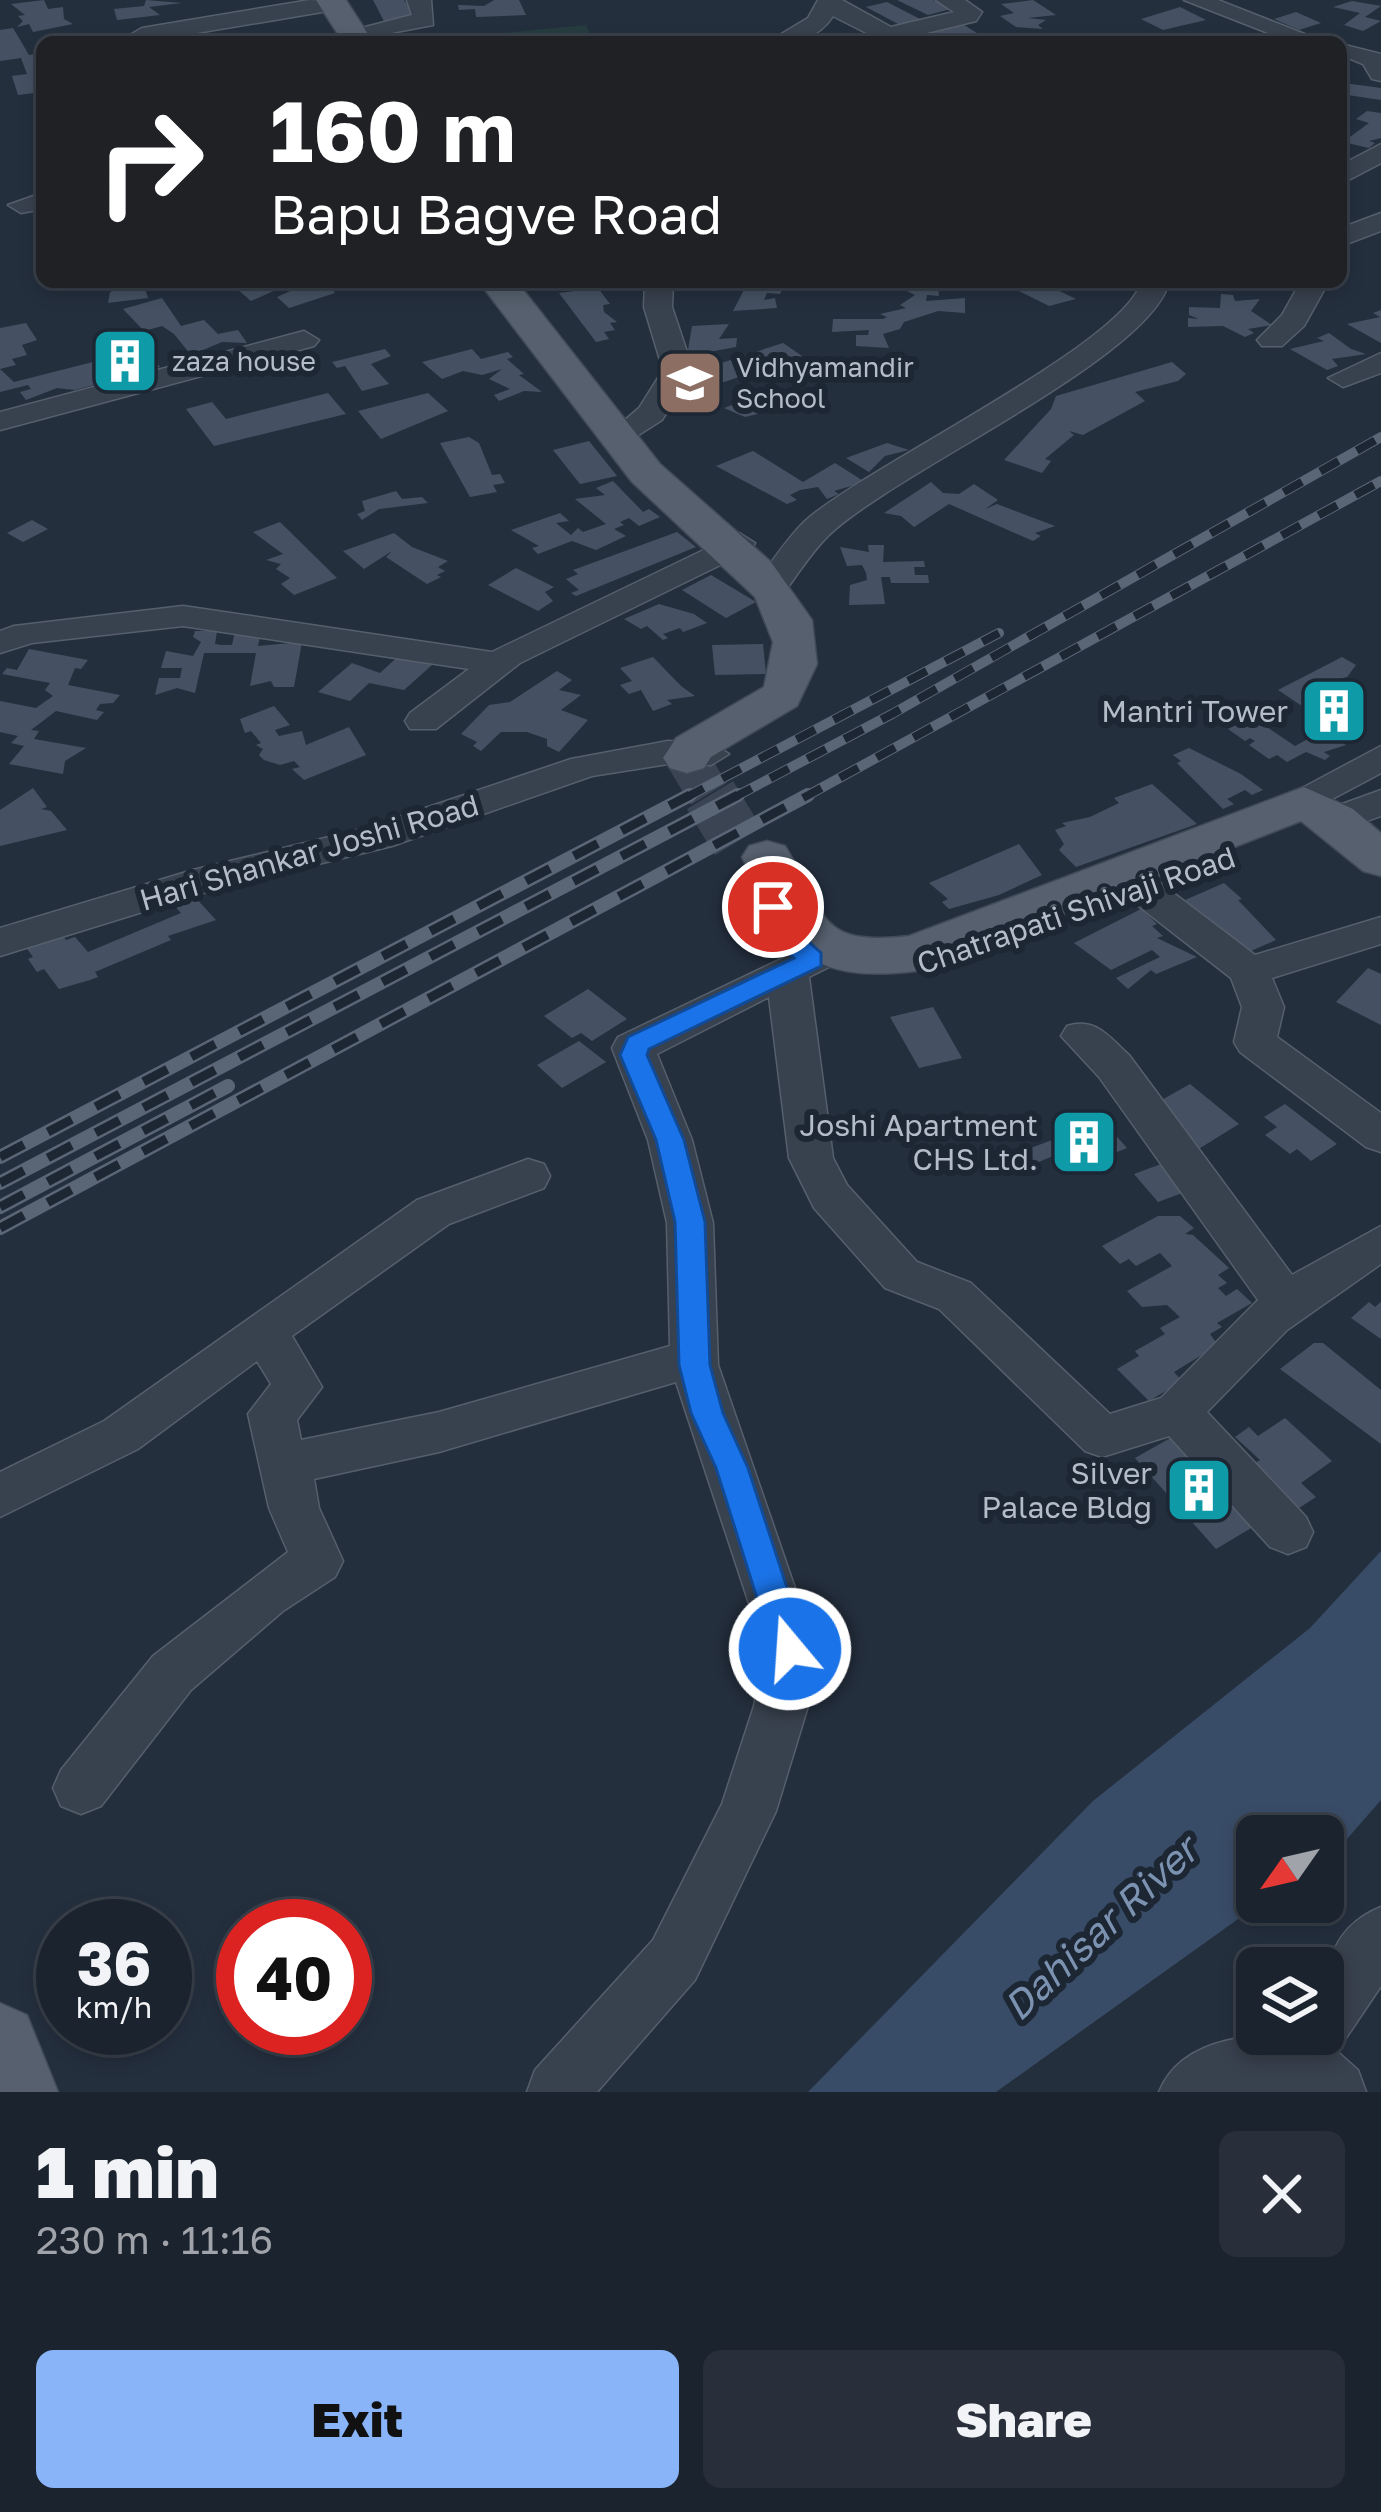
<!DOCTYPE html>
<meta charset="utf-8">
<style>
body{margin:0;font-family:"Golos Text",sans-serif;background:#282f3a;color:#f1f3f6;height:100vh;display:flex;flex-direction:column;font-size:45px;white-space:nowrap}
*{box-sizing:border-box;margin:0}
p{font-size:39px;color:#a0a4aa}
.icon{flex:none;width:66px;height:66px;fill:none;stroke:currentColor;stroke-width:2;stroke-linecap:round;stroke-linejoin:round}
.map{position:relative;height:2092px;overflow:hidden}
.drawer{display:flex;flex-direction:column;background:#1b232e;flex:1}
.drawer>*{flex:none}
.top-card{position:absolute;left:36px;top:36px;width:1311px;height:252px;border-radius:18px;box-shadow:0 6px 18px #0003,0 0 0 3px #39404a;background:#202124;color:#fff;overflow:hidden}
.needle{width:78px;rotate:236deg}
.fabs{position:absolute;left:1236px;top:1815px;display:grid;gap:24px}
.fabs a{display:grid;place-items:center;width:108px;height:108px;border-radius:18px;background:#1b232e;box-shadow:0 6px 18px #0003,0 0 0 3px #39404a;font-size:60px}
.speed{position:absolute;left:36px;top:1899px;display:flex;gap:24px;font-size:60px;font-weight:700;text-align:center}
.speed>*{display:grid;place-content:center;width:156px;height:156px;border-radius:50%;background:#1b232e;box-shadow:0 6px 18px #0003,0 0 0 3px #39404a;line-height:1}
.speed small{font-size:30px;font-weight:400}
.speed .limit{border:18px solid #d22;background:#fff;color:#111}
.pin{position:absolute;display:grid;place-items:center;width:102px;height:102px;color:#fff;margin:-51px;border:6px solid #fff;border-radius:50%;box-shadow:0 3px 12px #0007}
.me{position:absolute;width:132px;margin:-66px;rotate:342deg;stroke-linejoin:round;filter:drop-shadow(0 0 9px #0008)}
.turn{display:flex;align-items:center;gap:42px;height:252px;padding:0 36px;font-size:54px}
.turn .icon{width:156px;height:156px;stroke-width:2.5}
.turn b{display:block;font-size:84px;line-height:102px}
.round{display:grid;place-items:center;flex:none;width:126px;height:126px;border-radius:18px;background:#282f3a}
.summary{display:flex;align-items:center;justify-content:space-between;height:204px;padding:0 36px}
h1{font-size:72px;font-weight:800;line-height:90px}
.button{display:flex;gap:24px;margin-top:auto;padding:24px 36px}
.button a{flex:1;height:138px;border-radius:18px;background:#8ab4f8;color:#111;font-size:48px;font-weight:800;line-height:138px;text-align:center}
.button a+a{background:#282f3a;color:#f1f3f6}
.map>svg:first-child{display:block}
.green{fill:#263c3f}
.water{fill:#394c67}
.building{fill:#455162}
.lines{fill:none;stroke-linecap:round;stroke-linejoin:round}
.major-tunnel-far1{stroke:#3a4453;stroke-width:42;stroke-dasharray:42 21;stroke-linecap:butt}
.major-tunnel{stroke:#3a4453;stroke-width:54;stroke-dasharray:54 27;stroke-linecap:butt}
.minor-casing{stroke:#565f6c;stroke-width:3}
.major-casing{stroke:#414a57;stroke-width:3}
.minor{fill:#38414e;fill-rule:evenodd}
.major{fill:#56606e;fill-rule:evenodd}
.rail-far1-casing{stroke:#5a6575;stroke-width:10}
.rail-casing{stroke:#5a6575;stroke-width:14}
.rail-far1{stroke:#1d2633;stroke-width:8;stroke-dasharray:21;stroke-linecap:butt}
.rail{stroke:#1d2633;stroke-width:9;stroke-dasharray:27;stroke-linecap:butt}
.route{fill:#1a73e8;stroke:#114b97;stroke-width:3}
.labels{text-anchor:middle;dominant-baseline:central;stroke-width:12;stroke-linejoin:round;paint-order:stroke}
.far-poi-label{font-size:27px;fill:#b4bcc9;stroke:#1d2633;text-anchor:start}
.poi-label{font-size:30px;fill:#b4bcc9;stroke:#1d2633;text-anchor:end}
.street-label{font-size:30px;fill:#b4bcc9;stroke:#1d2633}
.near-water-label{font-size:39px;font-style:italic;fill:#7c92b1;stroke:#1d2633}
</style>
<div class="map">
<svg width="1381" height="2092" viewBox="0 0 1381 2092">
<rect width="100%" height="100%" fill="#242f3e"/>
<polygon class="green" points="586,25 594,42 409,42"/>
<polygon class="water" points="1381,1551 1381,1800 1347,1839 1323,1857 1323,1836 1257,1836 1257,1902 1262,1902 996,2092 808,2092 1093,1801 1310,1628"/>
<g class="building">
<polygon points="44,0 48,9 63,7 64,19 73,24 33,32 29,24 17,27 23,21 18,16 25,15 11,4"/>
<polygon points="146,0 182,3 149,7 160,15 117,20 114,9 144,6"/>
<polygon points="373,0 404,0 419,21 386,25"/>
<polygon points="494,0 519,0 526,15 476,17 475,9 459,10 458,5 484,6"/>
<polygon points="897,0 933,0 951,9 928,15"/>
<polygon points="1033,0 1056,15 1028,18 1046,20 1038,25 1043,29 1016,27 1000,16 1014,13 1001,4"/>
<polygon points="1352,1 1381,6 1365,17 1381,21 1363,31 1344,25 1360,13 1333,7"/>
<polygon points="887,2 920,19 900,25 866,7"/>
<polygon points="1180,7 1206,20 1163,30 1141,19"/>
<polygon points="1296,12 1321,23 1299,30 1274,19"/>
<polygon points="956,20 985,38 921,42 907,34"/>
<polygon points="13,28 29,55 42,53 42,92 18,95 12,76 27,74 21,58 0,61 0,30"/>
<polygon points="1344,83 1381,88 1381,100 1341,94"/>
<polygon points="1367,111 1381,113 1381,138 1369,141 1375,143 1369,148 1343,142 1369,123 1356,119"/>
<polygon points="143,282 148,298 108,303 110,292"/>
<polygon points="238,282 291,282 292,283 251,301 231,284"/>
<polygon points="310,282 328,282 335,293 289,308 277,297"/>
<polygon points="748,282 785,282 780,294 767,293 764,300 775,298 777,308 733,311"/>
<polygon points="912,282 952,282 938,286 939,296 927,295 926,301 965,298 965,313 938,311 904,322 900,329 883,334 889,348 856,346 856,335 868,335 869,330 832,332 833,319 883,319 887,317 880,314 906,308 900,305 915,295 907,291"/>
<polygon points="1001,282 1025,289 1041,282 1076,299 1049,306"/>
<polygon points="598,288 610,304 603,305 604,312 617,322 610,323 615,330 604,332 609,339 596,342 559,293"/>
<polygon points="1221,294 1233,295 1235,301 1260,299 1251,311 1272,325 1248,329 1254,333 1245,337 1223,326 1188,327 1188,318 1199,319 1189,315 1189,307 1220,308"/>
<polygon points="162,298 181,326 204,320 218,334 238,330 247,343 222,342 191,355 174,334 162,326 144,331 123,309"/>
<polygon points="1381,310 1381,343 1347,324 1380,317 1373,313"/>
<polygon points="26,323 37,340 22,345 27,355 12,359 16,365 0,369 14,382 144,349 150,356 140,359 144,363 154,360 160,367 141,372 121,367 113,369 118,376 113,380 75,390 57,388 26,400 20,392 31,389 28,385 0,392 0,328"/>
<polygon points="729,324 719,339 737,338 736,347 687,356 692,326"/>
<polygon points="1329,333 1351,349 1366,354 1332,359 1338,366 1327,370 1290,349 1324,341 1317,338"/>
<polygon points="783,343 802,356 703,389 684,375"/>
<polygon points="385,349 391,356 371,364 389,384 362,391 345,366 337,368 332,362"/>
<polygon points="472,349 481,359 508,352 513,357 507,359 524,374 519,375 542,392 524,391 499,401 494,395 510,389 489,379 502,369 482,375 463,371 442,379 422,362"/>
<polygon points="1172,362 1186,374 1178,381 1135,392 1145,401 1083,435 1069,431 1074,435 1045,459 1051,461 1042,473 1004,460 1051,409 1056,396"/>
<polygon points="788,391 805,403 745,417 724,408 760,394 767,398"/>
<polygon points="328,393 346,414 214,446 186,409 212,402 226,419"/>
<polygon points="428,393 448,411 381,439 358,411"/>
<polygon points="469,437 479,443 492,475 500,474 505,483 493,485 497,492 470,497 440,443"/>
<polygon points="589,441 617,476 580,484 553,450"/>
<polygon points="887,443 909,450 885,456 869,472 846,458"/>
<polygon points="753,451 803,482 835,463 865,482 834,491 839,494 827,499 818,487 800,490 790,495 797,500 787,504 716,466"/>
<polygon points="613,481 643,512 649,509 660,517 639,526 629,518 620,522 624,525 614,529 626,536 596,550 572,541 538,554 532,548 539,546 511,530 560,513 569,521 556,523 571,535 578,528 583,532 606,524 575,499 605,495 596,488"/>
<polygon points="931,482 943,493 959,494 974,484 998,500 985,509 997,504 1055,526 1035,533 1041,536 1033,541 949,504 914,527 901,516 884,513"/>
<polygon points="396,491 402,499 422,497 428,503 379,509 362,520 357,514 365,511 362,501"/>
<polygon points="32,520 48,529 23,542 7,533"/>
<polygon points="280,522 337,578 294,595 281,584 290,578 276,569 281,564 266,560 283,554 253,532"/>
<polygon points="677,532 696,547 576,596 571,593 579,590 566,579 578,574 573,570"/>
<polygon points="394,533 412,547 448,561 438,567 445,571 437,575 441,577 427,584 386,557 392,551 364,569 343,551"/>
<polygon points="868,545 884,545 883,562 924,561 925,567 914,567 915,575 928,575 929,583 891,583 890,577 881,577 885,604 849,605 850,585 867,580 866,573 862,565 847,566 840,547 869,552"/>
<polygon points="516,568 554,587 545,592 553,601 538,611 488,585"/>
<polygon points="711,575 756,602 726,618 682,590"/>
<polygon points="659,604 694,614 707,623 683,632 680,628 663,634 668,638 663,640 647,626 641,629 624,619"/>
<polygon points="195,631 217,631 215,644 221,645 232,645 235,631 260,637 258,646 302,642 294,687 274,687 271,681 250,686 256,653 204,653 195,693 177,688 155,695 159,678 180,678 182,668 161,668 166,651 193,656 201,642 193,637"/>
<polygon points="763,644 766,674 715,675 712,645"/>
<polygon points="29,649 88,660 81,669 75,668 68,685 120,695 113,703 100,704 96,710 104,712 97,720 56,711 31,730 39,731 34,739 86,748 65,761 63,774 9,764 24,746 11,743 18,736 0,732 0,701 36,708 53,696 45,690 50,683 2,674 7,668 17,670"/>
<polygon points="405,650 432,665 404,690 369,683 350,701 318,692 352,663 380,673"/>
<polygon points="653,657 681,686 695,696 667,700 672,704 653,711 641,690 629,694 620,685 632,681 620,668"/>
<polygon points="1342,657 1356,665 1347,677 1322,684 1366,715 1350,724 1363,733 1340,740 1346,745 1324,752 1330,756 1325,760 1306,752 1287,762 1277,755 1269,759 1249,745 1255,741 1250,738 1245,741 1228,729 1252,717 1295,746 1332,726 1278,690"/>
<polygon points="557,671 572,680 559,690 581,695 561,710 588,720 559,752 547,746 547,739 527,732 501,732 481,751 473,746 477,742 461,734 489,705 510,702"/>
<polygon points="274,706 290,725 275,730 279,736 302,731 306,745 349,727 366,755 304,780 292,769 300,767 294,761 280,765 264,760 259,755 263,749 256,745 261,743 251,731 245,733 240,719"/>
<polygon points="1189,748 1241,774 1263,790 1252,795 1245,790 1227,799 1234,804 1223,809 1177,763 1181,761 1173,755"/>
<polygon points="1152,784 1197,824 1076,867 1059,850 1064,844 1055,830 1066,826 1062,823 1090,817 1119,803 1114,798"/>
<polygon points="33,788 47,807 41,809 51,811 67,830 0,846 0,810"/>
<polygon points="1019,844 1042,875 999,895 949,909 942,902 948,899 929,883"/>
<polygon points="1224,883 1242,899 1238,900 1276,940 1251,951 1185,900"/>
<polygon points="194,896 216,920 168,936 171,940 95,972 98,977 90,980 59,989 44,969 37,972 28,959 33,957 25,946 60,932 66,940 75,937 88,952 181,913 174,905"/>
<polygon points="1141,909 1157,924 1152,926 1163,936 1157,938 1197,957 1156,974 1151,970 1128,989 1116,978 1160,957 1152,950 1111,970 1074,943"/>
<polygon points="1368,968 1381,974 1381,1025 1336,1002"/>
<polygon points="588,989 627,1019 592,1041 581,1033 572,1038 544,1016"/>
<polygon points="933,1007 962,1058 919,1068 890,1017"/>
<polygon points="579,1041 606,1062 562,1088 537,1065"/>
<polygon points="1190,1084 1239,1124 1197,1150 1180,1136 1186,1132 1160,1101"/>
<polygon points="1285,1104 1337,1144 1311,1161 1297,1149 1290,1154 1265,1135 1277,1127 1264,1117"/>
<polygon points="1103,1121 1127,1148 1097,1160 1083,1144 1031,1165 1020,1152"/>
<polygon points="1161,1164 1185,1192 1158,1202 1134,1174"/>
<polygon points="1158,1216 1180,1216 1194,1228 1185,1234 1193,1235 1229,1268 1218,1275 1227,1283 1218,1288 1226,1296 1237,1289 1252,1303 1217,1323 1222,1327 1210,1334 1218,1345 1174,1372 1182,1381 1149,1401 1117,1369 1139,1356 1135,1351 1165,1334 1160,1328 1180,1317 1167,1305 1142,1307 1127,1291 1172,1266 1160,1253 1136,1266 1129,1259 1120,1264 1102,1246"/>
<polygon points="1369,1302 1375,1307 1381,1302 1381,1339 1351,1318"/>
<polygon points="1314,1343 1323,1343 1381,1390 1381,1444 1280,1369"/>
<polygon points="1285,1418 1332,1461 1301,1483 1316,1497 1299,1508 1253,1464 1260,1460 1235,1437 1249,1427 1258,1436"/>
<polygon points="1181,1432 1263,1521 1216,1549 1135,1458"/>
</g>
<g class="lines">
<polyline class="major-tunnel-far1" points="687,758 711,798"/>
<polyline class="major-tunnel" points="710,795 750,861"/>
<defs>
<g id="minor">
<polygon points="310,0 346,3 334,10 143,42 130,35 142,28"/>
<polygon points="407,0 431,0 433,25 354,40 342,33 412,15"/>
<path d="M818 0H842L891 27 954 12 936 0H965L982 12 976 21 910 37 914 42H884L833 16C818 40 794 42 768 42L808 18Z"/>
<polygon points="1184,0 1218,0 1325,42 1291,42"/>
<polygon points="1333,42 1381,54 1381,81 1372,79 1363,64 1341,55 1341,42"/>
<polygon points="1381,144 1381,163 1341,184 1341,165"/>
<polygon points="42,193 42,209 21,213 8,205"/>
<polygon points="1381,213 1381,231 1341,246 1341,228"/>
<polygon points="645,282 673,282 672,307 693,370 662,420 618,448 603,439 639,408 663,370 644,307"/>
<path d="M1141 282H1169C1150 359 892 473 828 536 811 553 797 575 783 594H759L754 587C769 566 786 539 805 521 864 468 1125 344 1141 282Z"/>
<polygon points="1291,282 1319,282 1324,290 1304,326 1282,346 1262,346 1257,340 1282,315 1296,290"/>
<polygon points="304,331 319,340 314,346 0,430 0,412"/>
<polygon points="1381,353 1381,373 1343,387 1328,378"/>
<polygon points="739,533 755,543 751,550 520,663 436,729 410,729 405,721 410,713 469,669 183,626 32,643 0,653 0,631 14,626 183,606 492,652"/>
<polygon points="668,741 711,743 729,754 711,765 668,764 592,776 392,846 220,888 0,956 0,928 193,870 366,828 571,759"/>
<polygon points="1381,746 1381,773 1304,814 1285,802 1291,794"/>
<polygon points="1381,790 1381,816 1336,832 1323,829 1317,820 1323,811"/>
<polygon points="1141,875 1155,879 1255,955 1381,917 1381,944 1272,978 1284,1007 1277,1037 1381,1113 1381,1152 1366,1147 1240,1052 1234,1042 1242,1007 1231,978 1127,897 1121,888 1127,879"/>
<path d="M827 937 841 941 847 951 841 961 809 977 833 1158 847 1185 917 1262 971 1283 1110 1414 1161 1398 1258 1300 1099 1077 1061 1036 1067 1026C1096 1017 1109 1037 1129 1055L1292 1275 1381 1226V1264L1287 1330 1207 1412 1306 1517 1313 1532 1306 1547 1288 1554 1270 1547 1169 1436 1102 1457 1085 1451 939 1309 885 1288 814 1208 789 1158 769 997 657 1054 692 1140 713 1223 718 1365 816 1649 808 1706 776 1811 695 1980 597 2092H527L535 2070 653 1940 722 1804 754 1706 764 1649 676 1382 439 1452 314 1479 319 1508 343 1561 335 1577 283 1611 191 1690 101 1806 81 1814 61 1806 53 1788 61 1770 153 1656 288 1552 269 1508 248 1414 271 1384 257 1361 138 1449 0 1517V1472L104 1421 417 1200 528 1159 544 1164 550 1176 544 1188 449 1224 292 1336 322 1387 297 1420 301 1440 439 1412 670 1346 667 1223 648 1140 612 1048 618 1037Z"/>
<path d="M1381 1907V1986L1344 2041 1331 2046 1358 2070 1366 2092H1159C1184 2031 1266 2034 1323 2034 1323 1981 1324 1930 1381 1907Z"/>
</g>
<g id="major">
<polygon points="316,0 346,0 373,42 343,42"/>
<polygon points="479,282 517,282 660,464 771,562 812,620 817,664 797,706 711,757 704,768 687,773 670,768 663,758 676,738 764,687 773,642 755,597 632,482"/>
<path d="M1304 787 1353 809 1381 833V876L1363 871 1301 821 916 971C806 984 787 949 742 857L749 846 767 841 785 846C827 912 814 947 909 936Z"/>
<polygon points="0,2003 27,2015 58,2092 0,2092"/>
</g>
</defs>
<use href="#minor" class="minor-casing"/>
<use href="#major" class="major-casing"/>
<use href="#minor" class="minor"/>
<use href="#major" class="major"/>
<defs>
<g id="rail-far1">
<polyline points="685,798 999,633"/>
<polyline points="733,798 892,714 1381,437"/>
<polyline points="803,798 1381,481"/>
</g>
<g id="rail">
<polyline points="0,1157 690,795"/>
<polyline points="0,1183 738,795"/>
<polyline points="0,1207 228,1086"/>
<polyline points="0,1228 808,795"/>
</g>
</defs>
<use href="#rail-far1" class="rail-far1-casing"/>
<use href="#rail" class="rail-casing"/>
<use href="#rail-far1" class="rail-far1"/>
<use href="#rail" class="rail"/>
</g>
<polygon class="route" points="773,898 782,901 796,930 821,953 821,966 649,1049 647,1055 684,1140 705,1222 710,1365 723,1413 748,1468 807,1649 802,1660 790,1665 778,1660 773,1649 716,1468 691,1413 679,1365 675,1222 656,1140 620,1055 628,1037 794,958 775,941 760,907"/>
<defs>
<symbol id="building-square" viewBox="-11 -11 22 22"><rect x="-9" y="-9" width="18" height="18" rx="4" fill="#0f9aa8" stroke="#1d2633"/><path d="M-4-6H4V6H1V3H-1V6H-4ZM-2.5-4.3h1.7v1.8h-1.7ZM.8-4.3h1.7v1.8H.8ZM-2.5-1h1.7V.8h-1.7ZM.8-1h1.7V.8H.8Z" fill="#fff"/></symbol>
<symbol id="school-square" viewBox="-11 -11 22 22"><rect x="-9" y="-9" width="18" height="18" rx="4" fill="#8d6e63" stroke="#1d2633"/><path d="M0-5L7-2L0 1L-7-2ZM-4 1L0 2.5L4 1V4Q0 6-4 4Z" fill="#fff"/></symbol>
</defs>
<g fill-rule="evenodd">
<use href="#building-square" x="87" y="323" width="76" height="76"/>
<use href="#school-square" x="652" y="345" width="76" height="76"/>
<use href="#building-square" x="1296" y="673" width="76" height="76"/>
<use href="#building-square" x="1046" y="1104" width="76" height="76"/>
<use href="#building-square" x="1161" y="1452" width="76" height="76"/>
</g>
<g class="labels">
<g class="far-poi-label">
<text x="172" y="361">zaza house</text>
<text x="736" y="367">Vidhyamandir<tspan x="736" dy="31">School</tspan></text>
</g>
<g class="poi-label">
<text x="1288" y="711">Mantri Tower</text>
<text x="1038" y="1125">Joshi Apartment<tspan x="1038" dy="34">CHS Ltd.</tspan></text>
<text x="1152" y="1473">Silver<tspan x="1152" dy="34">Palace Bldg</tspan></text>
</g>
<g class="street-label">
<text transform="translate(309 852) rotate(-16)">Hari Shankar Joshi Road</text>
<text transform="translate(1076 910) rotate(-19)">Chatrapati Shivaji Road</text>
</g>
<g class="near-water-label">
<text transform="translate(1100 1928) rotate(-43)">Dahisar River</text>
</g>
</g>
</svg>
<div class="fabs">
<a><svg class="needle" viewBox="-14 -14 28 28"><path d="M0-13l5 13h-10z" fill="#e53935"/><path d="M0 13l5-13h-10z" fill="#a0a4aa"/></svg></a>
<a><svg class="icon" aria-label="layers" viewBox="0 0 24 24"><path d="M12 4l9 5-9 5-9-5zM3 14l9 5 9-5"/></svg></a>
</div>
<div class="speed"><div>36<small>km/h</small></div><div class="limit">40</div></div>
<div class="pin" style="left:773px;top:907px;background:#d93025"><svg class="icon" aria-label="arrive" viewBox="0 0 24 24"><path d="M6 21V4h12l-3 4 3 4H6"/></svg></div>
<svg class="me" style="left:790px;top:1649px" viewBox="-20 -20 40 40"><circle r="17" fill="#1a73e8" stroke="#fff" stroke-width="3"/><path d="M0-11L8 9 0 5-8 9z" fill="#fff"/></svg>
<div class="top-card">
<div class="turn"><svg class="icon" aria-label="right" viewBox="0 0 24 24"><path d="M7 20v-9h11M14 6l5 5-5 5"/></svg><div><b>160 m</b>Bapu Bagve Road</div></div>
</div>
</div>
<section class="drawer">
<div class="summary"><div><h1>1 min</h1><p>230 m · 11:16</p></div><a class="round"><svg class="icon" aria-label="close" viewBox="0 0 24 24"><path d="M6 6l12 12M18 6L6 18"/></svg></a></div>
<div class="button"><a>Exit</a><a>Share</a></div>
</section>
